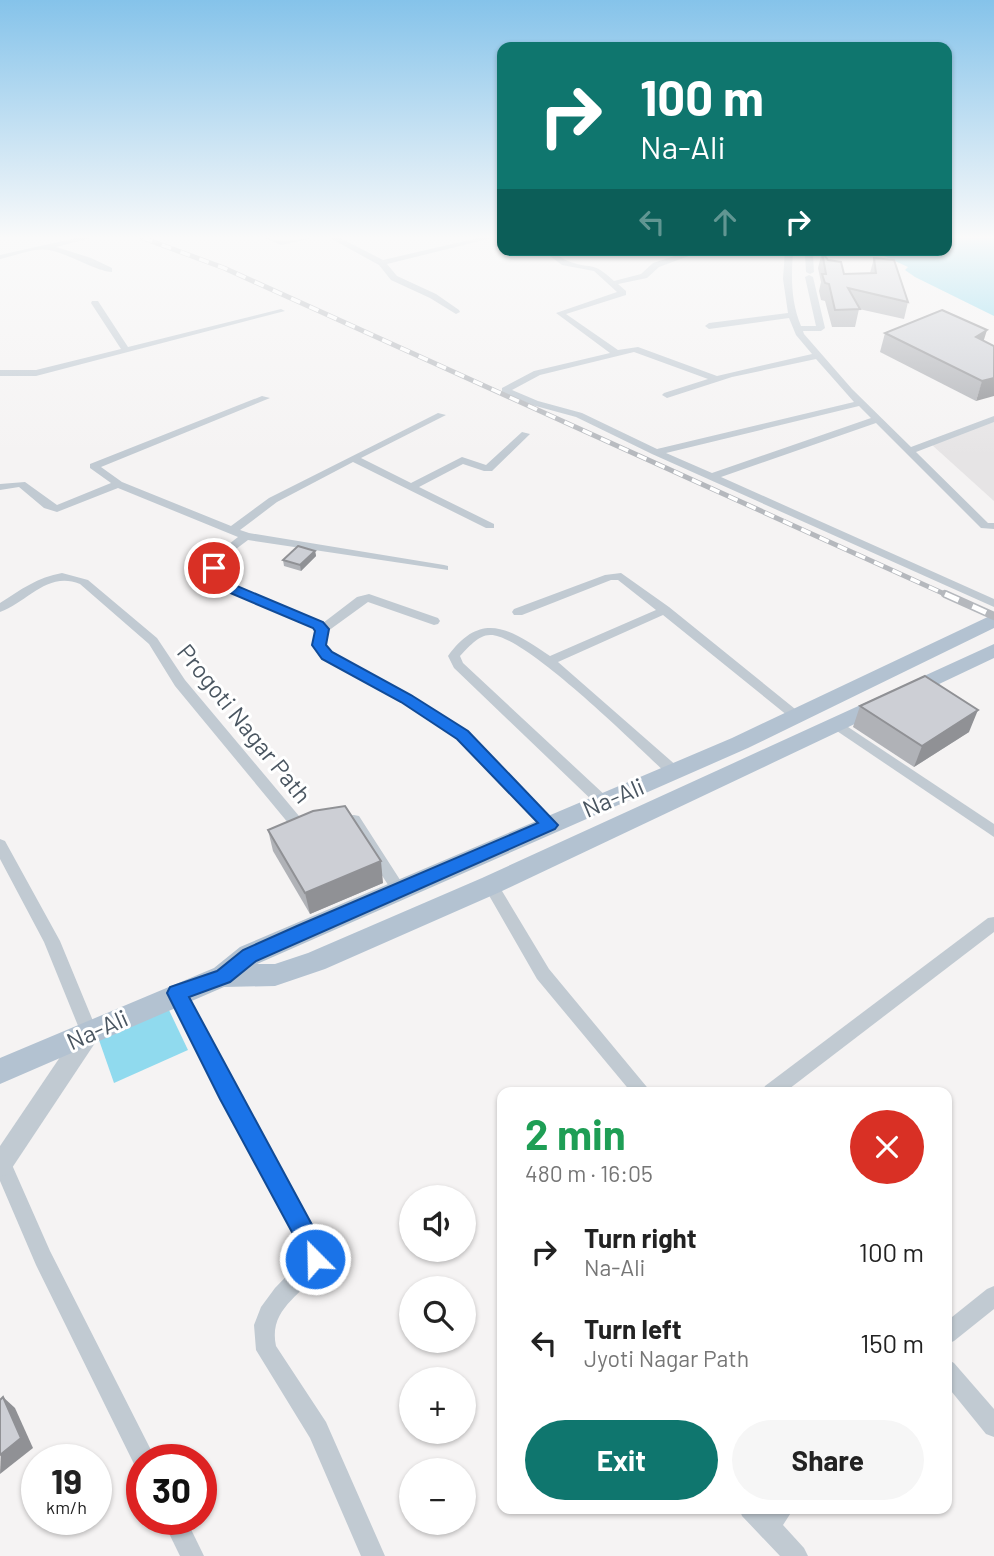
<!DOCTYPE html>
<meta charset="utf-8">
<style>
body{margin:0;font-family:Barlow,sans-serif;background:#f6f6f6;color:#222;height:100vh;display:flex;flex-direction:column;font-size:26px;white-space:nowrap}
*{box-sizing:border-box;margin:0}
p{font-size:23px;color:#767676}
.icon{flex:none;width:38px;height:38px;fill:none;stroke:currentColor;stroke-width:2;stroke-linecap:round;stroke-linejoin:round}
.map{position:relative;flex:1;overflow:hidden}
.side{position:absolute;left:497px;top:1087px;width:455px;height:427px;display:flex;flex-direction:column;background:#fff;border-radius:14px;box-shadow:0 2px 5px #0004}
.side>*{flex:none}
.banner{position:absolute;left:497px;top:42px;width:455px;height:214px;border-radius:14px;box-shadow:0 2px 5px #0004;background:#0f766e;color:#fff;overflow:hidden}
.fabs{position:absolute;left:399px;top:1185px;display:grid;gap:14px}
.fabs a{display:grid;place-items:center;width:77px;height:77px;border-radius:50%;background:#fff;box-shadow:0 2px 5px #0004;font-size:35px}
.speed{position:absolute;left:21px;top:1444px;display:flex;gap:14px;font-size:35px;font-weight:700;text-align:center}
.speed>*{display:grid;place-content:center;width:91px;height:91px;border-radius:50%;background:#fff;box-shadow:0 2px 5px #0004;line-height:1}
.speed small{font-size:18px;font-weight:400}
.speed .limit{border:10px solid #d22;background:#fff;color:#111}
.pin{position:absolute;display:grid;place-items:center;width:60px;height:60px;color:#fff;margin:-30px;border:4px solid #fff;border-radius:50%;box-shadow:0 2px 7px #0007}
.me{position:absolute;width:77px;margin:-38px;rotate:337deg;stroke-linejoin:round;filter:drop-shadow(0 0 5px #0008)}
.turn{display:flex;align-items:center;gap:24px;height:147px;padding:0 28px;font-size:32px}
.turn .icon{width:91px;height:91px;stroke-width:2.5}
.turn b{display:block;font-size:49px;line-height:60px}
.lanes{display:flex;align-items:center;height:66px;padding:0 28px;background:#0003;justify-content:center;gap:35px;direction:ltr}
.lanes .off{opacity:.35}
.round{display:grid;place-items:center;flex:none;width:74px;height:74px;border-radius:37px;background:#f6f6f6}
.summary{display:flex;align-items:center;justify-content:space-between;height:119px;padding:0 28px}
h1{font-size:42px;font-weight:700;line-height:52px;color:#1e9e55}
.cta{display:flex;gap:14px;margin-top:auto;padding:14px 28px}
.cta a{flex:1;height:80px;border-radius:42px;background:#0f766e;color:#fff;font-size:28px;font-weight:700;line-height:80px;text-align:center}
.cta a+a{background:#f6f6f6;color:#222}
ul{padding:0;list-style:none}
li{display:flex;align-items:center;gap:21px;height:91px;padding:0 28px}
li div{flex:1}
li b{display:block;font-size:26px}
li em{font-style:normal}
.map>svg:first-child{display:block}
.education{fill:#e6e4e5}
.water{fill:#90daee}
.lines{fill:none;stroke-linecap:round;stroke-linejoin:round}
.minor{fill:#c1cad2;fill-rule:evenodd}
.tertiary{fill:#c1cad2;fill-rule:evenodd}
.primary{fill:#b3c2d1;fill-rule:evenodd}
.rail-far1-casing{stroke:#b5b8bd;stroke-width:5}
.rail-casing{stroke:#b5b8bd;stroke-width:8}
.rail-far1{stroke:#fff;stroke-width:3.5;stroke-dasharray:10;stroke-linecap:butt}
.rail{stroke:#fff;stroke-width:5;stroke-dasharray:15;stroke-linecap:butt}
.wall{fill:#b0b2b7}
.shaded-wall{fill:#909195}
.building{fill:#cdcfd5;stroke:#909195;stroke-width:2}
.route{fill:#1a73e8;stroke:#114b97;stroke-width:2}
.labels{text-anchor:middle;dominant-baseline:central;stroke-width:6;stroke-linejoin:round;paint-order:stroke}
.street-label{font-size:24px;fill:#4a5661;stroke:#fff}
</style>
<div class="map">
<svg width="994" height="1556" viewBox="0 0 994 1556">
<rect width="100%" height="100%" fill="#f5f3f3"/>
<polygon class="education" points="994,419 994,501 931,444"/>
<g class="water">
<polygon points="947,238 994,238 994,316 915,277 905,270 908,267 871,250 947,250"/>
<polygon points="168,1008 188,1050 114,1083 99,1040"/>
</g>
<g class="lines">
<g class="minor">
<path d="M76 238H91L56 247 91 258 112 268V272C98 272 67 253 49 250 35 247 14 256 0 259V255Z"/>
<polygon points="264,238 282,241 313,238 281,245"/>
<polygon points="330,238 340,238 383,260 478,238 492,238 387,264 397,276 436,294 459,310 460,312 456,314 430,298 391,280 379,265"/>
<path d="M542 250C554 250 558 257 568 261 591 270 592 260 614 281L641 274 653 263 693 250H705L659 267 647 278 618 284 626 291V295L566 314 618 350 638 347 717 376 812 354 796 335 789 318 709 329 705 326 709 323 788 313 783 279 785 250H827V255H813L814 272 810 274 806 272 805 254 793 252C791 277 791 302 801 326H816L805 277 809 275 813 277 825 328 821 331H803L804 334 852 389 911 447 994 416V422L916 452 988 523H994V529L981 528 876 423 721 477 994 599V607L652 454 576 417 532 405 502 392V388L534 371 610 353 556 313 617 292 594 271 562 265ZM634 352 708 379 664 393 662 395 667 398 732 377 816 359 854 402 657 449 582 413 538 401 512 390 540 375ZM859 406 871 418 712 473 666 453Z"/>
<polygon points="92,301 98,301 128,347 281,309 285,311 36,376 0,376 0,370 36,370 121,349 91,303"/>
<polygon points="262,396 270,398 101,467 122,482 231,526 269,498 438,413 446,415 361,458 411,483 462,457 486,465 522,432 530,434 492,471 484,471 463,464 419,487 494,524 494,528 486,528 353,462 277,502 240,530 249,533 444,565 448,566 448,570 248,540 232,552 218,574 220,578 323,623 357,597 369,594 438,618 440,621 438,624 434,625 368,602 328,631 325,645 331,652 411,696 468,732 554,821 556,825 554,829 544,829 458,738 401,702 323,658 313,645 316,630 314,628 211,582 206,574 224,548 238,537 118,488 57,512 44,508 19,487 0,490 0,484 25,482 57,505 111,483 90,468 90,464"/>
<path d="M62 573 88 580 157 638 185 680 299 816 305 822 313 824 315 828 313 832C304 835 296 831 289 824L175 686 149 644 80 584C47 571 28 602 0 612V603C20 590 38 577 62 573Z"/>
<path d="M621 573 669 607 805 717 798 722 793 720 663 615 558 662 678 767 680 771 678 775H668C639 748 523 633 490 635 478 635 468 648 460 656L463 663 607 797 609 801 607 805H597L454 668 448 656C482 609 511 630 550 656L656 610 618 580H611L522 615H514L512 612 514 609 605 575Z"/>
<polygon points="836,719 994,824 994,837 831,727 829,724"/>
<polygon points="354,815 359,816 404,886 407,890 404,894 399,896 394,894 350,826 330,825 328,821 330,817"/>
<polygon points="0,839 5,841 60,941 98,1033 95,1038 89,1041 83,1038 44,942 0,859"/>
<polygon points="491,879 496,881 549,969 651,1092 631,1092 537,979 483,885 486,881"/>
<polygon points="994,917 994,932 785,1092 762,1092 765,1086 988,918"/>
<path d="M177 986 183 988 323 1251 325 1259C311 1293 267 1304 276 1346L326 1422 385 1556H361L310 1438 256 1350 254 1325 261 1307 275 1288 305 1257 169 993 171 988Z"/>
<polygon points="2,1155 9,1158 50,1251 152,1452 155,1460 142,1460 142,1470 136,1468 36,1265 0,1181 0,1156"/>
<polygon points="994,1286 994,1309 954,1341 947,1344 947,1321 987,1289"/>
<polygon points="947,1359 954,1363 994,1409 994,1437 986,1434 947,1386"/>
<polygon points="739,1508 794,1508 783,1525 804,1548 808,1556 780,1556 742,1516"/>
<polygon points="162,1519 186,1519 204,1556 180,1556"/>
</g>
<polygon class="tertiary" points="89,1024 97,1026 100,1033 97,1040 8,1174 0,1177 0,1146 81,1026"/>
<polygon class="primary" points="994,614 994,628 748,748 257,964 275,964 308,953 482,878 994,644 994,658 500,892 325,969 275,986 224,987 0,1084 0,1058 214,968 240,947 294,924 732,738"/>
<defs>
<polyline id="rail-far1" points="143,238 224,268 949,596"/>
<polyline id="rail" points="945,594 994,616"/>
</defs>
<use href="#rail-far1" class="rail-far1-casing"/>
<use href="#rail" class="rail-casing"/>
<use href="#rail-far1" class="rail-far1"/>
<use href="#rail" class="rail"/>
</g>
<g class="wall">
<polygon points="822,252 828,260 844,274 870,273 874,258 908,302 904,319 859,309 855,327 832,327 825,301 821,300 819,291 821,282 818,268"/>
<polygon points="885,333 984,341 994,346 976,401 880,352"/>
<polygon points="315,551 316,556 301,571 284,566 283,560"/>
<polygon points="860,706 969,732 914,767 853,727"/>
<polygon points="268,830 383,883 310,914 273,851"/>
</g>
<g class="shaded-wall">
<polygon points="987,330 981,349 976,337"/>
<polygon points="994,378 994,396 976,401 982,381"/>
<polygon points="315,551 316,556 301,571 300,565"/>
<polygon points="978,710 969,732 914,767 922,746"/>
<polygon points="381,861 383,883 310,914 305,893"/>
<polygon points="3,1397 15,1408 33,1448 0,1474"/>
</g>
<g class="building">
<polygon points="822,252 828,260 841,262 844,274 876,273 874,258 894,260 908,302 848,288 860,309 835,310 829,284 825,283 822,274 826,274"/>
<polygon points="942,310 987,330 976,337 994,346 994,378 982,381 885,333"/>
<polygon points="298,546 315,551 300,565 283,560"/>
<polygon points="925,676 978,710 922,746 860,706"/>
<polygon points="345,806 381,861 305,893 268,830 313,811"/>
<polygon points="3,1397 21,1438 0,1455 0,1400"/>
</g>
<linearGradient id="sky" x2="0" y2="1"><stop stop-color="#85c3ea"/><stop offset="0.52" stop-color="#fafafa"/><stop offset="1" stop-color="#fafafa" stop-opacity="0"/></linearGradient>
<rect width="994" height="456" fill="url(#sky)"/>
<polygon class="route" points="209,565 218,565 219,573 225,581 323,622 329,629 326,645 332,652 411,695 468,731 558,825 555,829 256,961 230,982 189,997 317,1234 326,1259 323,1267 315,1270 307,1267 300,1247 220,1099 167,993 170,987 217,971 243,950 297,926 538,823 457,739 401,702 322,659 312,645 315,631 313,628 216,587 205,574"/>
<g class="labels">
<g class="street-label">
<text transform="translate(245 723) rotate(51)">Progoti Nagar Path</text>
<text transform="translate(613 797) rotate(-23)">Na-Ali</text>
<text transform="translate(97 1029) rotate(-24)">Na-Ali</text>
</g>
</g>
</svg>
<div class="fabs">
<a><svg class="icon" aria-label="sound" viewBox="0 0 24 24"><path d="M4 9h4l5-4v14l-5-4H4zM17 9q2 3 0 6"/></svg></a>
<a><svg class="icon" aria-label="search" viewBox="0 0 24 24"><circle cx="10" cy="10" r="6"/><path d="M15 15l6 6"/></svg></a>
<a>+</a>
<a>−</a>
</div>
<div class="speed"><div>19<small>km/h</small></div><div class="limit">30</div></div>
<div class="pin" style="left:214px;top:568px;background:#d93025"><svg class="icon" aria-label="arrive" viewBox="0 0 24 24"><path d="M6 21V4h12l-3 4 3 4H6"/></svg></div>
<svg class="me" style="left:315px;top:1259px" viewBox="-20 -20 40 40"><circle r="17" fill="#1a73e8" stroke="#fff" stroke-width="3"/><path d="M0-11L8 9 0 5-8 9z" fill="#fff"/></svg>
<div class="banner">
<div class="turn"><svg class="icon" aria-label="right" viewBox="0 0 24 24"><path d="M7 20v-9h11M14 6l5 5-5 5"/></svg><div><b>100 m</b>Na-Ali</div></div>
<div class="lanes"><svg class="icon off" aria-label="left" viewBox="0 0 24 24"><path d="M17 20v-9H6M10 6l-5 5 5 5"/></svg><svg class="icon off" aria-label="ahead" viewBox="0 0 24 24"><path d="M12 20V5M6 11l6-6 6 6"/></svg><svg class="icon" aria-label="right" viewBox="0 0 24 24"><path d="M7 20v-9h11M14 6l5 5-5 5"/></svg></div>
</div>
<section class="side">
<div class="summary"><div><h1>2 min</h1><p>480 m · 16:05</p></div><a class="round" style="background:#d93025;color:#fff"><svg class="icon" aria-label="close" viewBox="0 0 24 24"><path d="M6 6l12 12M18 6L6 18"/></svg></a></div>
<ul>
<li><svg class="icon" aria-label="right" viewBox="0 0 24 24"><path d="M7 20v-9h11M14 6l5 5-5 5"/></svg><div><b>Turn right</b><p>Na-Ali</p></div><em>100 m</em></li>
<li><svg class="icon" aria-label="left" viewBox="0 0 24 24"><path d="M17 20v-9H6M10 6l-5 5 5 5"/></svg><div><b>Turn left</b><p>Jyoti Nagar Path</p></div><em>150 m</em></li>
</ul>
<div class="cta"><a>Exit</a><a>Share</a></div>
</section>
</div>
